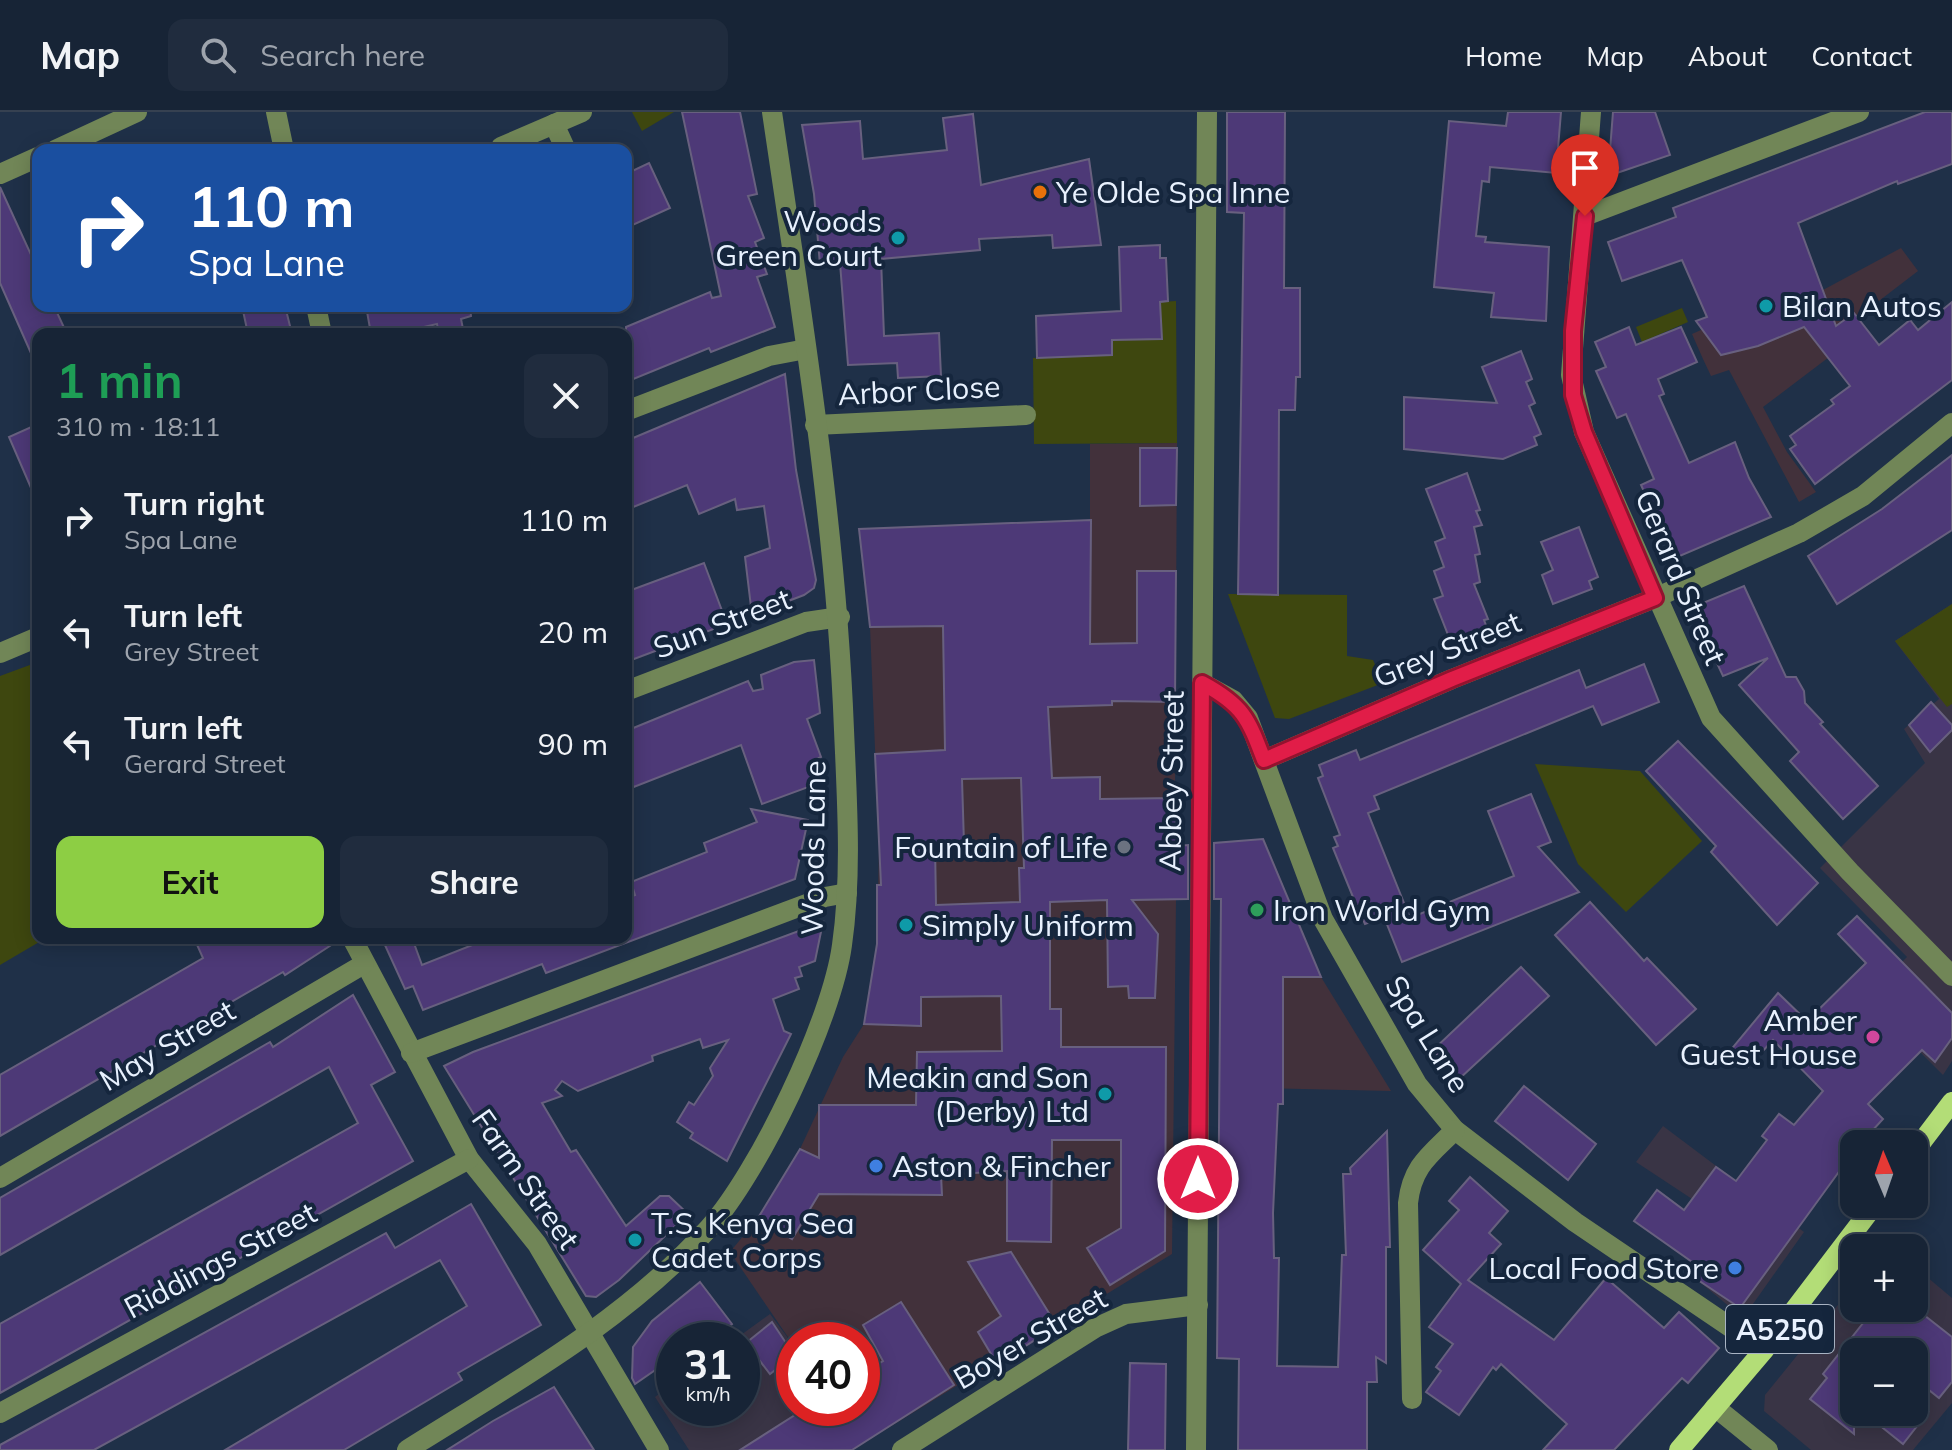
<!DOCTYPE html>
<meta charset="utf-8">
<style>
body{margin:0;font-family:Mulish,sans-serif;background:#202c3e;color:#f1f3f6;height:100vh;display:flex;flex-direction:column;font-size:30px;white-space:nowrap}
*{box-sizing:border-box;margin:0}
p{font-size:26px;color:#9ea4ad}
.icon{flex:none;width:44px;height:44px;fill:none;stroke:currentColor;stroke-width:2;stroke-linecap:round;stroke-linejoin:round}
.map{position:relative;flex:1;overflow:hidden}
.sheet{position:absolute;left:32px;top:216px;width:600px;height:616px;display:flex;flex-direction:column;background:#172436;border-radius:16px;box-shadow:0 4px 20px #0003,0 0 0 2px #364151}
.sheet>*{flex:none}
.hud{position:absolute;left:32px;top:32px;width:600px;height:168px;border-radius:16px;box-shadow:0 4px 20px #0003,0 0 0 2px #364151;background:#1a4fa0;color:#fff;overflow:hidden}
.needle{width:52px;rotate:358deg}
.fabs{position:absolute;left:1840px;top:1018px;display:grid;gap:16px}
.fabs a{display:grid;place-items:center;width:88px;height:88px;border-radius:16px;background:#172436;box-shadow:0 4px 20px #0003,0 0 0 2px #364151;font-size:40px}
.speed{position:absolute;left:656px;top:1210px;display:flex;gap:16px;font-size:40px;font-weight:700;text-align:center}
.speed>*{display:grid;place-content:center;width:104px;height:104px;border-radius:50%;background:#172436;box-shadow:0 4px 20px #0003,0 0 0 2px #364151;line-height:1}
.speed small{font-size:20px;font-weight:400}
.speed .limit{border:12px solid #d22;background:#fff;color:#111}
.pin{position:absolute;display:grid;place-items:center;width:68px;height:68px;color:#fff;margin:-82px -34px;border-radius:50% 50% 50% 0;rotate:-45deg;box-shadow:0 0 8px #0007}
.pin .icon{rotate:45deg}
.me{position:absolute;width:88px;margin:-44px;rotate:0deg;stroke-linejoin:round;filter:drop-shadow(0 0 6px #0008)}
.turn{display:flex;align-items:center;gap:28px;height:168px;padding:0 24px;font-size:36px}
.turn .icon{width:104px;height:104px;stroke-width:2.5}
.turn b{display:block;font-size:56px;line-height:68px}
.round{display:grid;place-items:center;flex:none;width:84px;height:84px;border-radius:16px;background:#202c3e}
.summary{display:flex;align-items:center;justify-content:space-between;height:136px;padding:0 24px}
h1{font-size:48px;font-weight:700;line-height:60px;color:#1e9e55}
.cta{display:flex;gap:16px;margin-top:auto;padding:16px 24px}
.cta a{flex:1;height:92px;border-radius:16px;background:#8dce44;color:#111;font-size:32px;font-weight:700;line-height:92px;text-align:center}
.cta a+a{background:#202c3e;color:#f1f3f6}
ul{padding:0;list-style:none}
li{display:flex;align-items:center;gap:24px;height:112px;padding:0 24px}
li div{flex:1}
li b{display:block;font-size:30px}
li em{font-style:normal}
header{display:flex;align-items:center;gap:48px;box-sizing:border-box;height:112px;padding:0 40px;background:#172436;border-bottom:2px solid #364151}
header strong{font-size:38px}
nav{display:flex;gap:44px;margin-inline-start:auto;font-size:28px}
.search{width:560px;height:72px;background:#202c3e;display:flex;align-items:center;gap:20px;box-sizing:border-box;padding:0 28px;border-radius:16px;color:#9ea4ad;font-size:30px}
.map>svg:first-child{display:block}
.commercial{fill:#393445;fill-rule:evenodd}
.industrial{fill:#42313b}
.green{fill:#3e470f}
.building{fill:#4d3977;stroke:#68607f;stroke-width:2;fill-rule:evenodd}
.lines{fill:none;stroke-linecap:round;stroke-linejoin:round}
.minor{stroke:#718657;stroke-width:20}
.major{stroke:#b3dd77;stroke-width:20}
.route-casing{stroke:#92132f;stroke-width:20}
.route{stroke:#e11d48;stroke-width:14}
.food-dot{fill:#e8710a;stroke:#15263d;stroke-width:3}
.culture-dot{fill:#0f9aa8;stroke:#15263d;stroke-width:3}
.worship-dot{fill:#6b7280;stroke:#15263d;stroke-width:3}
.leisure-dot{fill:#2e9e5b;stroke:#15263d;stroke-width:3}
.hotel-dot{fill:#d1479c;stroke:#15263d;stroke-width:3}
.shop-dot{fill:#3f7fe0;stroke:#15263d;stroke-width:3}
.labels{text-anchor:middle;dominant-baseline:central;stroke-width:8;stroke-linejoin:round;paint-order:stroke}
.shield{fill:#15263d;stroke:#a9b4c4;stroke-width:2}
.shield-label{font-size:28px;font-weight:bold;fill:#e8f1fe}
.poi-label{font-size:30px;fill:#e8f1fe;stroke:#15263d;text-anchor:start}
.street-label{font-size:30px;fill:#e8f1fe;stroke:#15263d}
</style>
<header>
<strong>Map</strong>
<div class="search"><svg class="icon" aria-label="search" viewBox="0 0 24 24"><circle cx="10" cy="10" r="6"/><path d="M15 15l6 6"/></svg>Search here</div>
<nav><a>Home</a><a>Map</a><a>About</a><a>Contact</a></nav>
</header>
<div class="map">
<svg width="1952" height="1338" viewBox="0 0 1952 1338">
<rect width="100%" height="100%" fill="#1f3048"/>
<g class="commercial">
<polygon points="1952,492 1952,949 1943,963 1866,886 1907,845 1820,756 1925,651 1904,617 1939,587 1895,529"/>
<polygon points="1663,1014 1804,1120 1743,1206 1695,1166 1733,1114 1636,1050"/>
<path d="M1914 1154 1952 1186V1291L1913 1338H1811L1764 1299 1765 1283 1854 1173V1196H1914ZM1854 1240H1914V1300H1854Z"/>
<polygon points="770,1202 794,1234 794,1296 816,1296 840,1338 689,1338 655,1285 674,1271 674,1296 742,1296 742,1228 734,1228"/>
</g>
<g class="industrial">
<polygon points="1901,136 1918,159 1858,205 1866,217 1763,295 1787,340 1816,380 1799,390 1729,258 1711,264 1703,247 1692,222 1710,214 1698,186 1812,148 1823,178"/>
<polygon points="1177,331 1175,686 1100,688 1103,788 1176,788 1172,1142 852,1338 840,1338 862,1296 862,1228 794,1228 794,1234 730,1140 758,1106 800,1037 843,945 864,912 877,832 879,734 870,515 1090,515 1090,332"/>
<polygon points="1264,727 1321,865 1391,979 1221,975 1221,731"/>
</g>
<g class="green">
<polygon points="632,0 674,0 642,19"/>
<polygon points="1176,189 1177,331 1034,332 1033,246 1112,243 1111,221 1122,228 1162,227 1160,190"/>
<polygon points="1682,196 1688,210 1642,230 1636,215"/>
<polygon points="1228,482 1347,483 1347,544 1373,548 1383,571 1289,607 1275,606"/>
<polygon points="1952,492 1952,592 1947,595 1895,529"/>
<polygon points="38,550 38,826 46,826 0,853 0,564"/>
<polygon points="1535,652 1640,659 1702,729 1626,800 1578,752"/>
</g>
<g class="building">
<polygon points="682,0 740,0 757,82 748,84 764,126 755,130 767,162 757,165 775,215 711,240 709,236 626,270 626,215 710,180 712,186 721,184"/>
<polygon points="1227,0 1285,0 1284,176 1300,176 1300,265 1296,265 1295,298 1279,298 1278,483 1238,482 1244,101 1227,100"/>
<polygon points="1508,0 1561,0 1556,61 1490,55 1489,70 1482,69 1476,124 1486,125 1485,130 1549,135 1546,209 1491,205 1494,181 1434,175 1449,9 1506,14"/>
<polygon points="1613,0 1655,0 1670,43 1608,64"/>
<polygon points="1925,0 1952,0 1952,52 1898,72 1897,69 1798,111 1836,214 1854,201 1879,233 1910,208 1918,218 1952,190 1952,268 1815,372 1790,337 1796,333 1790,324 1834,292 1831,288 1850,274 1804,215 1758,234 1721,243 1696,209 1707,205 1682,148 1622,169 1608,130 1676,105 1673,96"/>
<polygon points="973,2 981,73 1089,47 1101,133 1053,136 1052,123 979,127 980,138 881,147 884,224 939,221 941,264 898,266 897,251 848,253 840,151 820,153 814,82 802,13 860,9 863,47 947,38 943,6"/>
<polygon points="649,51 670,96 626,116 626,62"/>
<polygon points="0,75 38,158 38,194 54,194 67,222 38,222 38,257 0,171"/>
<polygon points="1160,133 1160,146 1166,146 1168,189 1160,190 1162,227 1112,228 1112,243 1037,246 1036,204 1121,199 1119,135"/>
<polygon points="242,194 285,194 292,222 248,222"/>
<polygon points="366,194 470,194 471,204 461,207 464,222 439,222 437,212 393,222 371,222"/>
<polygon points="1629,215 1636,233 1681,215 1697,250 1658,267 1664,282 1659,284 1689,351 1735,330 1749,366 1771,405 1675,446 1641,373 1654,367 1626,302 1617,306 1596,259 1606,255 1595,230"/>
<polygon points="1521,239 1532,267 1526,270 1535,291 1529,294 1541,322 1534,325 1537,333 1503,347 1404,337 1404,285 1497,291 1482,255"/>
<polygon points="785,262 796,358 816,468 814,476 804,483 752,503 745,445 770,436 764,394 737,398 735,387 699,402 687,373 626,398 626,329"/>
<polygon points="38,312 38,392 9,325"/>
<polygon points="1140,336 1177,336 1176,393 1140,394"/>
<polygon points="1952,343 1952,418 1837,492 1808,444 1882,397"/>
<polygon points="1467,361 1480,398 1476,399 1482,413 1474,415 1480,442 1475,443 1480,470 1474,472 1488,507 1484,508 1490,524 1454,538 1434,487 1443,484 1434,459 1444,455 1435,430 1445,426 1426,377"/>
<path d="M1091 408 1090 532 1137 531V459H1176L1175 590 1112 589V593L1048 595 1052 666 1100 665V687L1175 686 1176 734 1188 733V787L1132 788 1158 822 1155 886H1129L1128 874 1108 875 1107 788 1050 790V897H1061V935H1166L1165 1139 1110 1173 1087 1136 1121 1116V1028H1052L1051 1130 1007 1129V1059L941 1063 942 1083 819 1082 792 1127 758 1106 800 1037 819 1046V993H916L917 940 1002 939 1001 884 921 885V914L864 912 877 832V773H881L875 642 945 638 943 514 870 515 859 417ZM1021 666 1024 756H1019L1020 790 936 793 935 732H964L962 667Z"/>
<polygon points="1579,415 1598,465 1589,469 1592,477 1553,492 1542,463 1553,458 1541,430"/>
<polygon points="704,451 727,512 626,550 626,480"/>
<polygon points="1744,474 1786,565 1796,565 1804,579 1805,591 1823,610 1820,612 1878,674 1843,707 1790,649 1799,640 1739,573 1768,546 1723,564 1691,496"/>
<polygon points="814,548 820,601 807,607 821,645 814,648 822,670 762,692 741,633 626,678 626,619 748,569 753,579 763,577 761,563 794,550"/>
<polygon points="1644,552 1659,590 1602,613 1593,594 1374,684 1379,697 1368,701 1410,806 1514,764 1488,699 1531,682 1551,730 1538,735 1579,780 1402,850 1384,805 1365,812 1353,785 1333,736 1338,734 1334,725 1340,723 1318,666 1323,664 1319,653 1356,638 1360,648 1579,558 1586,576"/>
<polygon points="1931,590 1952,613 1952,618 1930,640 1909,613"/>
<polygon points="1678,629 1818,771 1777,813 1711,740 1716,734 1646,659"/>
<polygon points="751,697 808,708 795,767 546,861 542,852 423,898 413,874 405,877 384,831 412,826 422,853 490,826 626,826 626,786 635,783 631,770 707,740 704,731 757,710"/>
<polygon points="1263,727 1321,865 1283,865 1283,992 1278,992 1273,1101 1274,1146 1279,1146 1277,1254 1338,1255 1342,1143 1346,1143 1343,1062 1351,1062 1350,1056 1387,1019 1390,1135 1386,1135 1386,1251 1376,1245 1377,1270 1367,1270 1367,1338 1238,1338 1239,1247 1217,1246 1221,787 1214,787 1214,731"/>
<polygon points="1590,790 1644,849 1647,846 1696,897 1656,933 1555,823"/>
<polygon points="1857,804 1952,901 1952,926 1935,950 1922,938 1868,992 1883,1007 1860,1032 1854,1032 1854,1039 1740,1196 1695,1166 1702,1157 1634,1109 1657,1078 1684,1098 1716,1055 1736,1069 1767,1028 1762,1024 1779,1002 1794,1013 1823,979 1773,928 1748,955 1729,940 1778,881 1807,909 1866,851 1838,822"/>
<polygon points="823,810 815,849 799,855 802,864 795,866 799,877 773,887 784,919 791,922 727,1049 690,1026 693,1021 677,1010 689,990 694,993 713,964 710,956 728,928 703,936 700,927 652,944 653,949 578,979 562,969 555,978 562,984 542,991 571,1040 576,1038 626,1114 660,1084 669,1084 688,1102 619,1168 596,1185 586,1184 444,954 473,940"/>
<polygon points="194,826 339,828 285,863 283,860 0,1024 0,963 203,846"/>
<polygon points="1521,855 1549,884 1459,967 1433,938"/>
<polygon points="353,883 395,960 371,973 413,1049 0,1281 0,1212 358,1011 329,955 0,1143 0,1086 270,930 273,935"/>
<polygon points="1524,974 1596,1032 1568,1068 1495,1009"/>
<polygon points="1470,1065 1508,1099 1489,1121 1501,1132 1468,1168 1554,1228 1606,1166 1664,1216 1679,1200 1719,1236 1688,1271 1682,1266 1614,1338 1543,1338 1567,1312 1501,1252 1496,1258 1493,1255 1459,1303 1426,1280 1441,1259 1436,1255 1453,1232 1429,1215 1461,1172 1423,1138 1459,1098 1449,1089"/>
<polygon points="471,1092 541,1213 458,1261 462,1268 344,1338 225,1338 467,1194 440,1148 94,1338 0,1338 0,1333 386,1121 395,1136"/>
<polygon points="1011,1140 1057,1214 997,1252 978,1220 1001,1204 968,1150"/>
<polygon points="700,1170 732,1212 714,1228 674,1228 674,1245 635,1272 632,1266 633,1235 652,1209"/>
<polygon points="901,1190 954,1273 852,1338 740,1338 806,1296 862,1296 862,1261 883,1249 863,1213"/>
<polygon points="1875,1196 1915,1196 1952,1225 1952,1270 1939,1286 1914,1266 1914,1240 1854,1240 1854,1322 1810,1287 1827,1266 1823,1262"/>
<polygon points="772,1210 794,1243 770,1262 746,1231"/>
<polygon points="1130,1251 1166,1252 1165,1338 1128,1338"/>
<polygon points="554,1275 594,1338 447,1338 493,1309"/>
<polygon points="1863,1300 1928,1300 1903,1332"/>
</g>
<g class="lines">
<g class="minor">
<polyline points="276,0 284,38"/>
<polyline points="1591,0 1571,263 1584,320 1711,606 1850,760 1952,864"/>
<polyline points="554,12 566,38"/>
<polyline points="501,35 582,0"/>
<polyline points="55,38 137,0"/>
<polyline points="0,62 38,45"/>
<polyline points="1585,104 1859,0"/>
<polyline points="316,194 322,222"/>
<polyline points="626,299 769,244 806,237"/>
<polyline points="815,313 1026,303"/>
<polyline points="0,541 38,525"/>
<polyline points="1202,571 1233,588 1248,606 1323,807 1417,972 1455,1018 1575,1110 1764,1238"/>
<polyline points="626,579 806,510 840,505"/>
<polyline points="1264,648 1452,567 1655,486 1799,421 1863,384 1952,311"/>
<polyline points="352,826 469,1047 537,1132 659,1338"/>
<polyline points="411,941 825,785 847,781"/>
<polyline points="0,1066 364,852"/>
<path d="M1412 1287 1408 1091C1412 1054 1430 1043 1455 1018"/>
<polyline points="1715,1295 1768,1338"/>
<polyline points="0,1301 469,1047"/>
<path d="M407 1338C513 1271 624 1210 709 1116 759 1060 832 908 842 833 852 763 847 689 844 618 836 411 802 205 772 0"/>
<polyline points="902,1338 1095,1216 1126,1202 1198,1193"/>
<polyline points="1196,1338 1207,0"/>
</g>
<g class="major">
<polyline points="1914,1040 1952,990"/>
<polyline points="1679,1338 1764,1238 1875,1092"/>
</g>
</g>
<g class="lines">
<defs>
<path id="route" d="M1198 1067 1202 571C1243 593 1248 606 1264 648L1452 567 1655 486 1584 320 1573 283V219L1585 104"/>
</defs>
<use href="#route" class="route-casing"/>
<use href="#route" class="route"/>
</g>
<circle class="food-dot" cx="1040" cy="80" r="8"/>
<g class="culture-dot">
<circle cx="898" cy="126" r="8"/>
<circle cx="1766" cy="194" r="8"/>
<circle cx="906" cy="813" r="8"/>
<circle cx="1105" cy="982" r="8"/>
<circle cx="635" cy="1128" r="8"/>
</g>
<circle class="worship-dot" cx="1124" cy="735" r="8"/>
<circle class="leisure-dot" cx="1257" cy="798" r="8"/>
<circle class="hotel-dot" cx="1873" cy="925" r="8"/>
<g class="shop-dot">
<circle cx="876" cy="1054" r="8"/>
<circle cx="1735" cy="1156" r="8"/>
</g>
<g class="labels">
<rect class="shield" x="1726" y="1193" width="108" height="48" rx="6"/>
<g class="shield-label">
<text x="1780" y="1217">A5250</text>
</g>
<g class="poi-label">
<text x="1056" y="80">Ye Olde Spa Inne</text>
<text x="882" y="109" text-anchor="end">Woods<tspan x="882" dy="34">Green Court</tspan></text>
<text x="1782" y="194">Bilan Autos</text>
<text x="1108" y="735" text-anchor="end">Fountain of Life</text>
<text x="1273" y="798">Iron World Gym</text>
<text x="922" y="813">Simply Uniform</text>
<text x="1857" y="908" text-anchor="end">Amber<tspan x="1857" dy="34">Guest House</tspan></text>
<text x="1089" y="965" text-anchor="end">Meakin and Son<tspan x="1089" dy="34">(Derby) Ltd</tspan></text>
<text x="892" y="1054">Aston &amp; Fincher</text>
<text x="651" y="1111">T.S. Kenya Sea<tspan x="651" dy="34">Cadet Corps</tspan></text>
<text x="1719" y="1156" text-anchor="end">Local Food Store</text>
</g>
<g class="street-label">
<text transform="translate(919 278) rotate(-3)">Arbor Close</text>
<text transform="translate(1681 465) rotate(67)">Gerard Street</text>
<text transform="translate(722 511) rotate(-21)">Sun Street</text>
<text transform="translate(1447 537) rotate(-22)">Grey Street</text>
<text transform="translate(1171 669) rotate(-89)">Abbey Street</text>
<text transform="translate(813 736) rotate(-89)">Woods Lane</text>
<text transform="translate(1428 922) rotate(58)">Spa Lane</text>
<text transform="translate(167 933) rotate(-30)">May Street</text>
<text transform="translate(526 1067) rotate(55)">Farm Street</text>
<text transform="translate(220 1148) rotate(-28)">Riddings Street</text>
<text transform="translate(1030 1226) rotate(-30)">Boyer Street</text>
</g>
</g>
</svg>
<div class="fabs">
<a><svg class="needle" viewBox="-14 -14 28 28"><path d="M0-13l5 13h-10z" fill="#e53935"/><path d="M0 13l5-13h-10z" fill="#9ea4ad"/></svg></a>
<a>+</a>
<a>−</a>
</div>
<div class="speed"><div>31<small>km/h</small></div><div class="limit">40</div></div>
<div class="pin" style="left:1585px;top:104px;background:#d93025"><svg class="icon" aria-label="arrive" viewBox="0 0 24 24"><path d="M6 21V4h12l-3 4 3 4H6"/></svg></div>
<svg class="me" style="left:1198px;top:1067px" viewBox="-20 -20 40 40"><circle r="17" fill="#e11d48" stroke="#fff" stroke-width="3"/><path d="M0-11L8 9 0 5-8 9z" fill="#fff"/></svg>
<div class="hud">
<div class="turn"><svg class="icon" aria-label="right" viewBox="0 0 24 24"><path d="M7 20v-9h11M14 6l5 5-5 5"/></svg><div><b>110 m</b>Spa Lane</div></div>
</div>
<section class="sheet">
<div class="summary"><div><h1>1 min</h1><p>310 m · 18:11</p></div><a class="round"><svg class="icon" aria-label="close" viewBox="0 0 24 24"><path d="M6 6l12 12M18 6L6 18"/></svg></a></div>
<ul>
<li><svg class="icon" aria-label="right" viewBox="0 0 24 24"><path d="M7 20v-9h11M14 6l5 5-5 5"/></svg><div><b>Turn right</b><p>Spa Lane</p></div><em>110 m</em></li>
<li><svg class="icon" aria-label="left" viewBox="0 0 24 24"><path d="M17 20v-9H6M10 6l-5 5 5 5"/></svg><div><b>Turn left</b><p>Grey Street</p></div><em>20 m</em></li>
<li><svg class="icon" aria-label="left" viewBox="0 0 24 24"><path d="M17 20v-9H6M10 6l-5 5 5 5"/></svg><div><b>Turn left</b><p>Gerard Street</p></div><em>90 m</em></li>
</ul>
<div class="cta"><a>Exit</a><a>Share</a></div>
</section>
</div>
